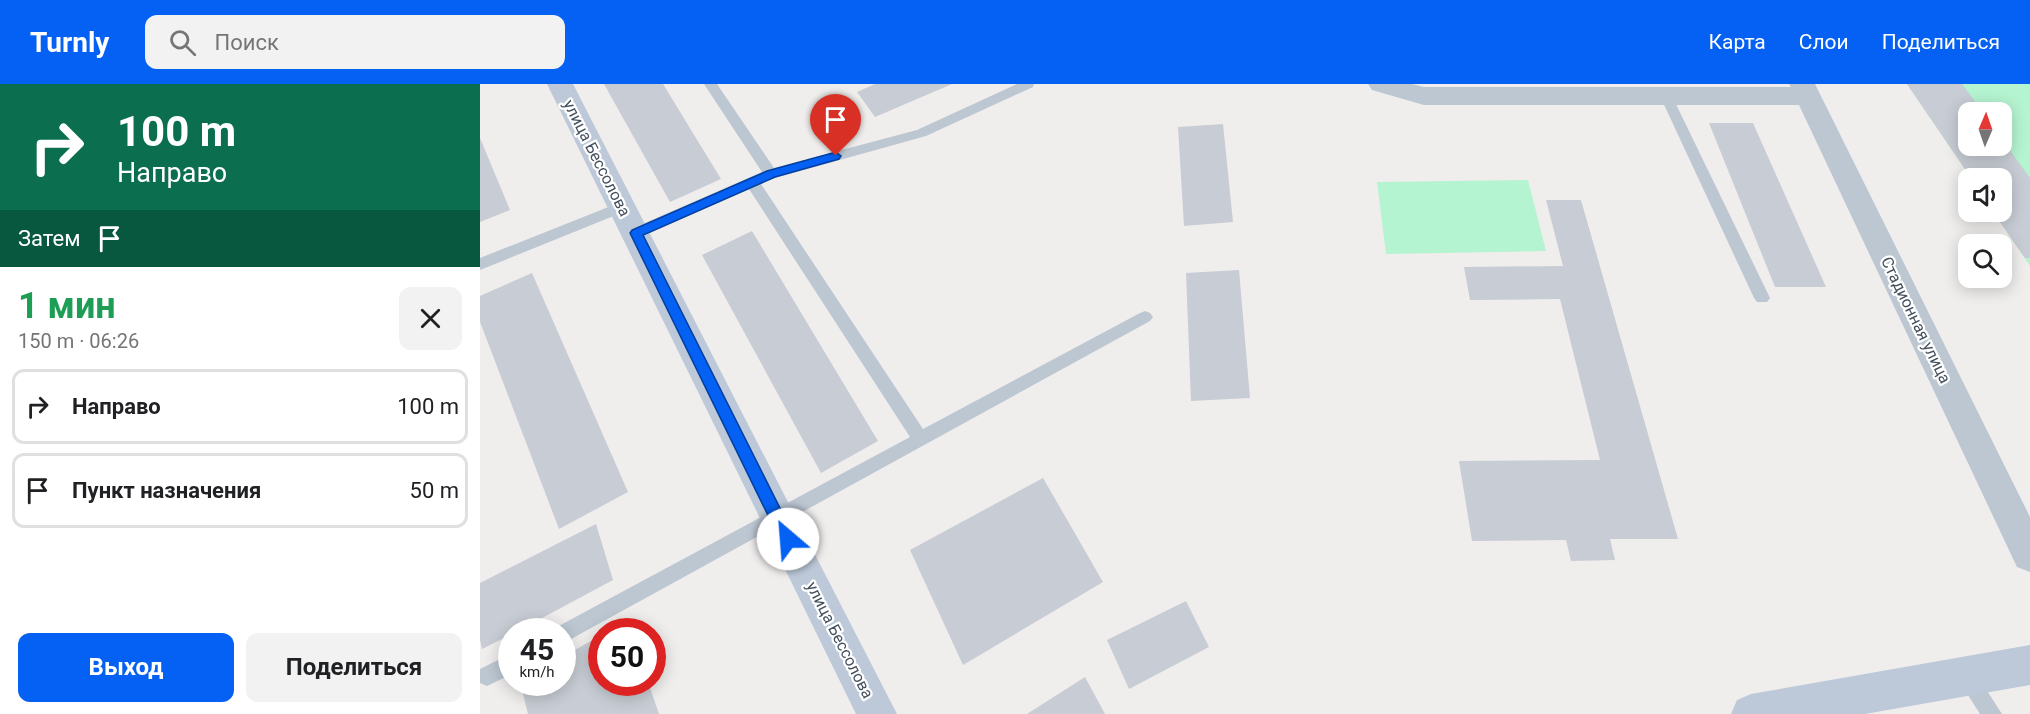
<!DOCTYPE html>
<html lang="ru">
<meta charset="utf-8">
<style>
body{margin:0;font-family:Roboto,sans-serif;background:#f2f2f2;color:#202124;height:100vh;display:flex;flex-direction:column;font-size:22px;white-space:nowrap}
*{box-sizing:border-box;margin:0}
p{font-size:20px;color:#757577}
.icon{flex:none;width:33px;height:33px;fill:none;stroke:currentColor;stroke-width:2;stroke-linecap:round;stroke-linejoin:round}
.map{position:relative;flex:1;overflow:hidden}
.sheet{display:flex;flex-direction:column;background:#fff;width:480px}
.sheet>*{flex:none}
.top-card{background:#0b6e4f;color:#fff;overflow:hidden}
.needle{width:39px;rotate:2deg}
.buttons{position:absolute;left:1478px;top:18px;display:grid;gap:12px}
.buttons a{display:grid;place-items:center;width:54px;height:54px;border-radius:12px;background:#fff;box-shadow:0 3px 15px #0003;font-size:30px}
.speed{position:absolute;left:18px;top:534px;display:flex;gap:12px;font-size:30px;font-weight:700;text-align:center}
.speed>*{display:grid;place-content:center;width:78px;height:78px;border-radius:50%;background:#fff;box-shadow:0 3px 15px #0003;line-height:1}
.speed small{font-size:15px;font-weight:400}
.speed .limit{border:9px solid #d22;background:#fff;color:#111}
.pin{position:absolute;display:grid;place-items:center;width:51px;height:51px;color:#fff;margin:-62px -26px;border-radius:50% 50% 50% 0;rotate:-45deg;box-shadow:0 0 6px #0007}
.pin .icon{rotate:45deg}
.me{position:absolute;width:66px;margin:-33px;rotate:333deg;stroke-linejoin:round;filter:drop-shadow(0 0 4px #0008)}
.turn{display:flex;align-items:center;gap:21px;height:126px;padding:0 18px;font-size:27px}
.turn .icon{width:78px;height:78px;stroke-width:2.5}
.turn b{display:block;font-size:42px;line-height:51px}
.then{display:flex;align-items:center;height:57px;padding:0 18px;background:#0003;gap:12px;font-size:22px}
.round{display:grid;place-items:center;flex:none;width:63px;height:63px;border-radius:12px;background:#f2f2f2}
.headline{display:flex;align-items:center;justify-content:space-between;height:102px;padding:0 18px}
h1{font-size:36px;font-weight:700;line-height:45px;color:#1e9e55}
.primary-button{display:flex;gap:12px;margin-top:auto;padding:12px 18px}
.primary-button a{flex:1;height:69px;border-radius:12px;background:#0461f4;color:#fff;font-size:24px;font-weight:700;line-height:69px;text-align:center}
.primary-button a+a{background:#f2f2f2;color:#202124}
ul{padding:0;list-style:none}
li{display:flex;align-items:center;gap:18px;height:75px;margin:0 12px 9px;padding:0 6px;border:3px solid #e0e0e0;border-radius:12px}
li div{flex:1}
li b{display:block;font-size:22px}
li em{font-style:normal}
header{display:flex;align-items:center;gap:36px;box-sizing:border-box;height:84px;padding:0 30px;background:#0461f4;color:#fff}
header strong{font-size:28px}
nav{display:flex;gap:33px;margin-inline-start:auto;font-size:21px}
.search{width:420px;height:54px;background:#f2f2f2;display:flex;align-items:center;gap:15px;box-sizing:border-box;padding:0 21px;border-radius:12px;color:#757577;font-size:22px}
main{display:flex;flex:1;min-height:0}
.map>svg:first-child{display:block}
.green{fill:#b5f4d0;fill-rule:evenodd}
.building{fill:#c8ccd4}
.lines{fill:none;stroke-linecap:round;stroke-linejoin:round}
.lane{fill:#bcc7d2;fill-rule:evenodd}
.street{fill:#bcc7d2;fill-rule:evenodd}
.secondary{fill:#bdc9d9;fill-rule:evenodd}
.route{fill:#0461f4;stroke:#033f9f;stroke-width:1.5}
.labels{text-anchor:middle;dominant-baseline:central;stroke-width:4.5;stroke-linejoin:round;paint-order:stroke}
.street-label{font-size:16px;fill:#43505d;stroke:#fff}
</style>
<header>
<strong>Turnly</strong>
<div class="search"><svg class="icon" aria-label="search" viewBox="0 0 24 24"><circle cx="10" cy="10" r="6"/><path d="M15 15l6 6"/></svg>Поиск</div>
<nav><a>Карта</a><a>Слои</a><a>Поделиться</a></nav>
</header>
<main>
<section class="sheet">
<div class="top-card">
<div class="turn"><svg class="icon" aria-label="right" viewBox="0 0 24 24"><path d="M7 20v-9h11M14 6l5 5-5 5"/></svg><div><b>100 m</b>Направо</div></div>
<div class="then">Затем<svg class="icon" aria-label="arrive" viewBox="0 0 24 24"><path d="M6 21V4h12l-3 4 3 4H6"/></svg></div>
</div>
<div class="headline"><div><h1>1 мин</h1><p>150 m · 06:26</p></div><a class="round"><svg class="icon" aria-label="close" viewBox="0 0 24 24"><path d="M6 6l12 12M18 6L6 18"/></svg></a></div>
<ul>
<li><svg class="icon" aria-label="right" viewBox="0 0 24 24"><path d="M7 20v-9h11M14 6l5 5-5 5"/></svg><div><b>Направо</b></div><em>100 m</em></li>
<li><svg class="icon" aria-label="arrive" viewBox="0 0 24 24"><path d="M6 21V4h12l-3 4 3 4H6"/></svg><div><b>Пункт назначения</b></div><em>50 m</em></li>
</ul>
<div class="primary-button"><a>Выход</a><a>Поделиться</a></div>
</section>
<div class="map">
<svg width="1550" height="630" viewBox="0 0 1550 630">
<rect width="100%" height="100%" fill="#f0eded"/>
<g class="green">
<path d="M1427 0H1550V182L1513 128H1521V94H1491ZM1488 28H1521V62H1488Z"/>
<polygon points="1048,96 1066,167 906,170 897,98"/>
</g>
<g class="building">
<polygon points="124,0 183,0 241,95 190,118"/>
<polygon points="395,0 472,0 395,33 377,8"/>
<polygon points="1427,0 1482,0 1503,28 1488,28 1488,62 1521,62 1521,54 1550,94 1550,174 1545,174 1513,128 1521,128 1521,94 1491,94"/>
<polygon points="1229,39 1273,39 1346,203 1295,203"/>
<polygon points="743,40 753,138 704,142 698,43"/>
<polygon points="0,54 30,126 0,138"/>
<polygon points="1066,116 1101,116 1198,455 1130,455 1135,476 1091,477 1086,456 992,457 979,377 1120,376 1080,215 990,216 984,183 1083,182"/>
<polygon points="272,147 398,357 341,389 222,171"/>
<polygon points="759,186 770,314 711,317 706,189"/>
<polygon points="52,189 148,408 79,445 0,238 0,212"/>
<polygon points="563,394 623,498 483,581 430,466"/>
<polygon points="116,440 133,496 36,548 32,548 32,550 2,565 0,556 0,499"/>
<polygon points="706,517 729,563 649,605 627,556"/>
<polygon points="146,537 150,548 128,548"/>
<polygon points="122,551 122,598 168,598 179,630 48,630 40,598 82,598 82,573"/>
<polygon points="605,593 625,630 547,630"/>
</g>
<g class="lines">
<g class="lane">
<polygon points="224,0 237,0 294,84 437,46 537,0 554,0 553,3 446,52 295,94 281,100 443,345 660,229 665,227 670,229 673,233 670,237 82,560 82,548 74,548 75,544 430,353 269,105 161,153 151,153 149,149 151,145 282,88"/>
<polygon points="1186,8 1192,12 1290,214 1287,218 1277,218 1274,214 1180,12"/>
<polygon points="141,118 148,123 146,127 0,186 0,174"/>
<polygon points="32,569 32,590 7,602 0,599 0,585"/>
<polygon points="1486,582 1493,585 1522,630 1500,630 1476,592 1479,585"/>
</g>
<polygon class="street" points="888,0 932,0 944,3 1311,3 1309,0 1335,0 1550,433 1550,488 1537,483 1319,21 944,21 892,6"/>
<g class="secondary">
<polygon points="67,0 93,0 417,630 376,630"/>
<polygon points="1550,561 1550,601 1385,630 1251,630 1257,616 1271,610"/>
</g>
</g>
<polygon class="route" points="356,68 361,72 359,75 295,93 163,151 313,450 315,455 313,460 308,462 302,460 150,149 152,146 287,87"/>
<g class="labels">
<g class="street-label">
<text transform="translate(117 74) rotate(63)">улица Бессолова</text>
<text transform="translate(1436 236) rotate(64)">Стадионная улица</text>
<text transform="translate(360 556) rotate(63)">улица Бессолова</text>
</g>
</g>
</svg>
<div class="buttons">
<a><svg class="needle" viewBox="-14 -14 28 28"><path d="M0-13l5 13h-10z" fill="#e53935"/><path d="M0 13l5-13h-10z" fill="#757577"/></svg></a>
<a><svg class="icon" aria-label="sound" viewBox="0 0 24 24"><path d="M4 9h4l5-4v14l-5-4H4zM17 9q2 3 0 6"/></svg></a>
<a><svg class="icon" aria-label="search" viewBox="0 0 24 24"><circle cx="10" cy="10" r="6"/><path d="M15 15l6 6"/></svg></a>
</div>
<div class="speed"><div>45<small>km/h</small></div><div class="limit">50</div></div>
<div class="pin" style="left:356px;top:72px;background:#d93025"><svg class="icon" aria-label="arrive" viewBox="0 0 24 24"><path d="M6 21V4h12l-3 4 3 4H6"/></svg></div>
<svg class="me" style="left:308px;top:455px" viewBox="-20 -20 40 40"><circle r="19" fill="#fff"/><path d="M0-13L10 11 0 6-10 11z" fill="#0461f4"/></svg>
</div>
</main>
